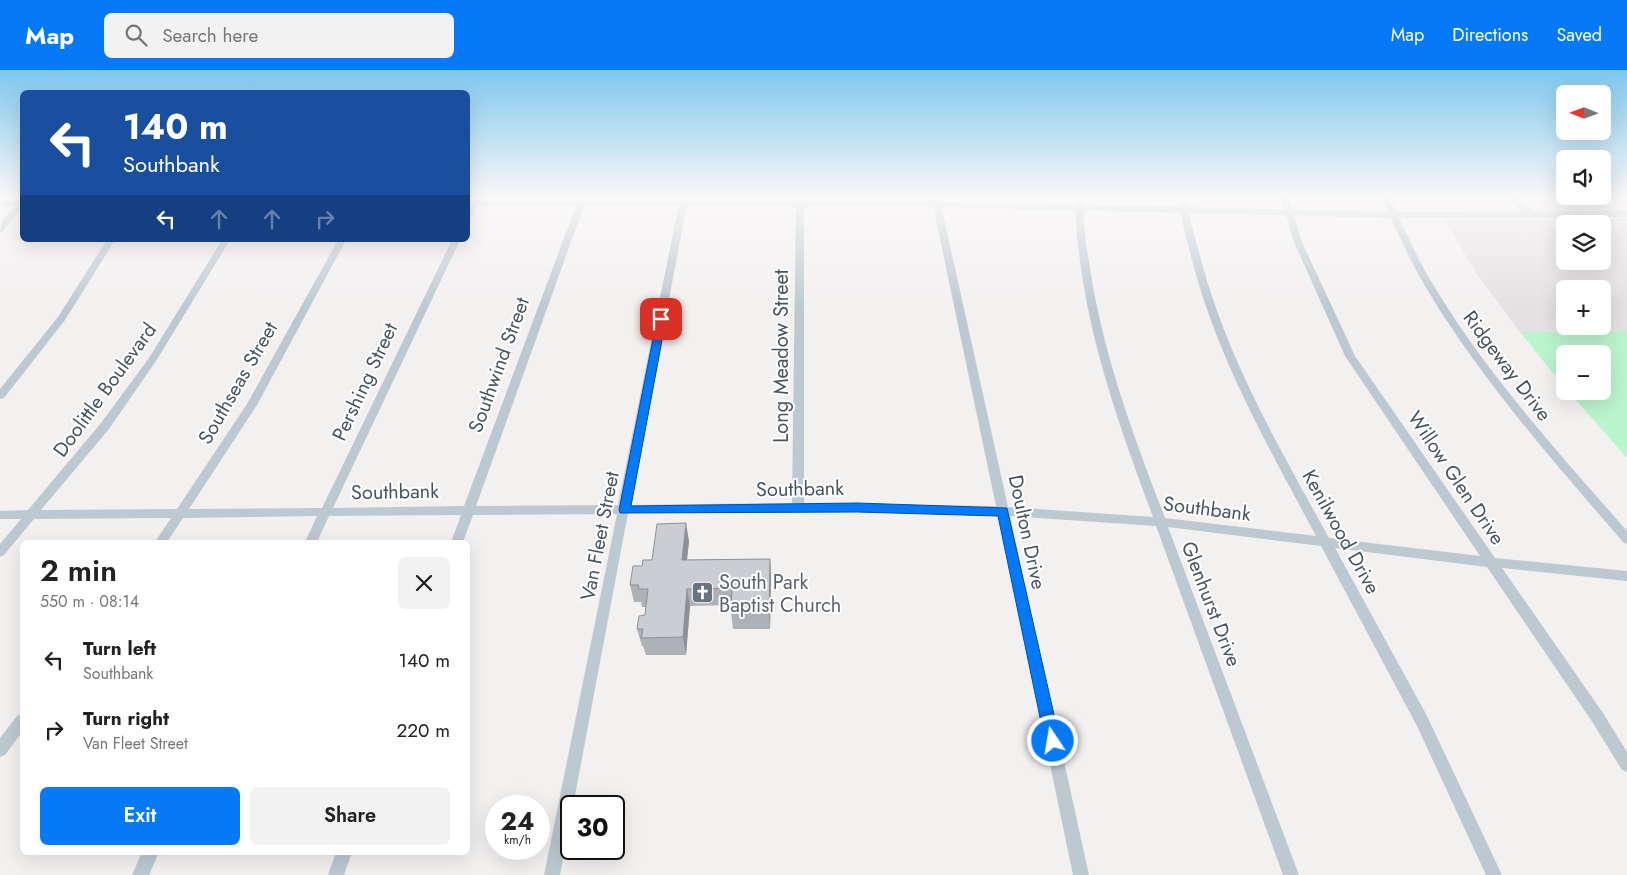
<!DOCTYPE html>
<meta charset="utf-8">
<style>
body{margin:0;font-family:Jost,sans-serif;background:#f2f2f2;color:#222;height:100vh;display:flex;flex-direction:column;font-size:19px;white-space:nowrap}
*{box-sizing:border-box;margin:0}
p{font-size:16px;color:#767676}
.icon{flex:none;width:28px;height:28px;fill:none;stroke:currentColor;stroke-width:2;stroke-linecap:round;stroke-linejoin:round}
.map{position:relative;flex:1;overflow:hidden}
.side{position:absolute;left:20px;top:470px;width:450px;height:315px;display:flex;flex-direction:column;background:#fff;border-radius:8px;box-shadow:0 5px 20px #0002}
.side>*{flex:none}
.banner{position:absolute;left:20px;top:20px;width:450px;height:152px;border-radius:8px;box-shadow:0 5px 20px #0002;background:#1a4fa0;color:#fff;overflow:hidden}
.needle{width:32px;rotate:271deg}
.controls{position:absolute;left:1556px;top:15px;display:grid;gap:10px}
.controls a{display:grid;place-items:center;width:55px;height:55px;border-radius:8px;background:#fff;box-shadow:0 5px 20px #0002;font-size:25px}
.speed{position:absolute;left:485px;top:725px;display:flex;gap:10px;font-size:25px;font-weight:700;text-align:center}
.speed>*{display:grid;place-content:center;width:65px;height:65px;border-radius:50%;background:#fff;box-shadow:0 5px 20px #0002;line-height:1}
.speed small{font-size:12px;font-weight:400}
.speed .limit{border:2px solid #111;border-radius:8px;background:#fff;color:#111}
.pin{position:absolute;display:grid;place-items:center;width:42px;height:42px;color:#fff;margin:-21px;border-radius:10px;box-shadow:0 2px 8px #0006}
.me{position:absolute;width:55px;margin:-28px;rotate:348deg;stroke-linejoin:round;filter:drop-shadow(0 0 4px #0008)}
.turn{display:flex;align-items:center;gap:18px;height:105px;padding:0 20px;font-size:22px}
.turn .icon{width:65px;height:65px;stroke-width:2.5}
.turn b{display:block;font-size:35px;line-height:42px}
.lanes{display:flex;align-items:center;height:48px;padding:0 20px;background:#0003;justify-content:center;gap:25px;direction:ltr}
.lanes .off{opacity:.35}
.round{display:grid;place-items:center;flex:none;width:52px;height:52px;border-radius:8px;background:#f2f2f2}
.summary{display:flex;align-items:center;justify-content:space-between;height:85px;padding:0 20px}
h1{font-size:30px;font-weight:600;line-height:38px}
.primary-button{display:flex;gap:10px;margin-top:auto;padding:10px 20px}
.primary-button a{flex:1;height:58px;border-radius:8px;background:#047af9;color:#fff;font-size:20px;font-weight:600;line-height:58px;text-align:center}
.primary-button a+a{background:#f2f2f2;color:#222}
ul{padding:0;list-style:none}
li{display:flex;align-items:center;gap:15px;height:70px;padding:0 20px}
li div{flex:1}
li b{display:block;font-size:19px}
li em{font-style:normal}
header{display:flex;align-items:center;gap:30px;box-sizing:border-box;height:70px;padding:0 25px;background:#047af9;color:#fff}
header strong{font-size:24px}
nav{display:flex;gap:28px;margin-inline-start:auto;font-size:18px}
.search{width:350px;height:45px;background:#f2f2f2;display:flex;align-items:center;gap:12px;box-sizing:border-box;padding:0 18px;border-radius:8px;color:#767676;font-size:19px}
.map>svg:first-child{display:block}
.education{fill:#e4e1e2;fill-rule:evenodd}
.green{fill:#baf5ce}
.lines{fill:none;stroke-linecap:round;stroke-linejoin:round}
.street{fill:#bcc9d1;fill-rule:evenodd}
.secondary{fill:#bfcdd9;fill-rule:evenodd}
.wall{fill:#aeb1b5}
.shaded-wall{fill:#8d9094}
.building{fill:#caced3;stroke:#8d9094}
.route{fill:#047af9;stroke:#034fa2}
.labels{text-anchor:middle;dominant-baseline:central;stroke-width:4;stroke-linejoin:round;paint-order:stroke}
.street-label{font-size:20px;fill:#465560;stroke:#fff}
.worship-label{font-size:20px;fill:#5b616d;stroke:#fff;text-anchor:start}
</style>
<header>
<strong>Map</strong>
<div class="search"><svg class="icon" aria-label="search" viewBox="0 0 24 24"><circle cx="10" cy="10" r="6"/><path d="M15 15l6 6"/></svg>Search here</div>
<nav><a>Map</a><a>Directions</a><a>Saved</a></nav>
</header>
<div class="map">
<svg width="1627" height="805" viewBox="0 0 1627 805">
<rect width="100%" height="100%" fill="#f3f0f0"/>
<path class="education" d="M1627 148V261L1520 262 1478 206 1444 149ZM1565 154H1602V191H1565ZM1565 219H1602V256H1565Z"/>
<polygon class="green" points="1627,261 1627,388 1568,321 1602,321 1602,284 1565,284 1565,318 1520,262"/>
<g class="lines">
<g class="street">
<path d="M931 126H939L1008 437 1153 447C1123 366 1093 284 1081 198 1078 174 1074 151 1076 126H1084C1082 151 1086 174 1090 198 1103 285 1134 367 1165 448L1316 466C1268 376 1216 286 1191 186 1186 166 1180 147 1179 126H1187C1188 147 1195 166 1200 186 1226 287 1279 377 1329 468L1480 486 1345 286 1294 172 1280 126H1288L1302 172 1355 286 1495 488 1627 501V511L1502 498 1603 643 1627 682V702L1622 700 1593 653 1487 497 1335 478 1427 646 1502 805H1486L1417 656 1321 476 1168 457 1299 805H1283L1156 456 1010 446 1089 805H1073L998 445 857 441 628 443 573 736H571V746L560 805H544L617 444 473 445 463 472H451L461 445 329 446 317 472H305L317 446 183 448 167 472H155L171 448 34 449 4 485 0 487V474L21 449H0V441L28 440 101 353 149 288 222 170H230L156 291 109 359 41 440 177 439 247 334 338 170H346L257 335 189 439 322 438 452 170H460L333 438 464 436 577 133 581 131 585 133 476 436 618 435 679 134 683 132 687 134 630 435 792 433 796 133 800 131 804 133V433L996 436Z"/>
<path d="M1381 126H1389C1404 159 1418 191 1437 221 1490 308 1560 384 1627 461V474L1623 472C1554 392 1483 312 1428 221 1410 191 1396 159 1381 126Z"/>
<polygon points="1506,126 1515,126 1534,143 1534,147 1528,147"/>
<polygon points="470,131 477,133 472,146 468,148 468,137"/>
<path d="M19 133H22V139L11 150 3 162H0C0 149 10 142 19 133Z"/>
<polygon points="107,170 115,170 65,250 4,328 0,329 0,319 58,247"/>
<polygon points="22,644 22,662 5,685 0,687 0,668 17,646"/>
<polygon points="142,782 159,782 149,805 132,805"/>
<polygon points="336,782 352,782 344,805 328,805"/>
</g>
<g class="secondary">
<polygon points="1617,126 1627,126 1627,133"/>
<rect x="0" y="130" width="22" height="6"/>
<polygon points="468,130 937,131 1392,142 1627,141 1627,147 1392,148 937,137 468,136"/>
</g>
</g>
<polygon class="wall" points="689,471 687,490 770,489 771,507 770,559 733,559 731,542 731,535 690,536 686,585 646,585 643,576 642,576 637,559 645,545 646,537 642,537 641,532 634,532 630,515 642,496"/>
<g class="shaded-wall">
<polygon points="686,453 689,471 685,507 682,490"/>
<polygon points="770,489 771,507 770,559 769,541"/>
<polygon points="687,519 690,536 686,585 683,567"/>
</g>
<polygon class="building" points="686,453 682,490 770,489 769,541 731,542 732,518 687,519 683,567 641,568 643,559 637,559 639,546 645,545 648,519 638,519 639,515 630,515 633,496 642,496 643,490 652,490 657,454"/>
<linearGradient id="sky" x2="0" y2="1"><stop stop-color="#7fc7ee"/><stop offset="0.53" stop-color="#faf8f8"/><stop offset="1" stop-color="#faf8f8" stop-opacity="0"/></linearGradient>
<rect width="1627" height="239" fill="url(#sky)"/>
<polygon class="route" points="661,246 666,249 631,436 857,433 1007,438 1060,671 1058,676 1053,678 1047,676 1045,671 998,446 857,442 620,443 619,440 657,249"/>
<defs>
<symbol id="church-square" viewBox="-11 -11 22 22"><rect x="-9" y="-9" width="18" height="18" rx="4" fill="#6b7280" stroke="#fff"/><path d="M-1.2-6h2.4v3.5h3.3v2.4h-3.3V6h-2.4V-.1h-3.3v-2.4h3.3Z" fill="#fff"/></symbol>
</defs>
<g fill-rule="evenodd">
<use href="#church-square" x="690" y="510" width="25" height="25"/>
</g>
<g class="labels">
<g class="street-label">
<text transform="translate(781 286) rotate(-90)">Long Meadow Street</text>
<text transform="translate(499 295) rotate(-70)">Southwind Street</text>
<text transform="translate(1507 296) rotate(53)">Ridgeway Drive</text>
<text transform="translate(365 312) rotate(-65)">Pershing Street</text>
<text transform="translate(238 313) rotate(-60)">Southseas Street</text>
<text transform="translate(105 320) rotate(-54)">Doolittle Boulevard</text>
<text transform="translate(1456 408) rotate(56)">Willow Glen Drive</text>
<text transform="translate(800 419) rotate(-1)">Southbank</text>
<text transform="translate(395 422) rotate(-1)">Southbank</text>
<text transform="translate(1207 439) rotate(7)">Southbank</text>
<text transform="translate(1027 462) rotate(78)">Doulton Drive</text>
<text transform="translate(1341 462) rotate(61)">Kenilwood Drive</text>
<text transform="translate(600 466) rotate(-79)">Van Fleet Street</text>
<text transform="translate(1211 534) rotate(69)">Glenhurst Drive</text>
</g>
<g class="worship-label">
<text x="719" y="512">South Park<tspan x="719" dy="23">Baptist Church</tspan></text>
</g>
</g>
</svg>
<div class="controls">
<a><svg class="needle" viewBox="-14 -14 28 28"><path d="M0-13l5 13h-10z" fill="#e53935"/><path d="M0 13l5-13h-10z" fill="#767676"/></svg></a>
<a><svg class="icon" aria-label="sound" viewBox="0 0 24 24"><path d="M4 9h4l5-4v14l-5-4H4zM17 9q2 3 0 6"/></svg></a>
<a><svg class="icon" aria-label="layers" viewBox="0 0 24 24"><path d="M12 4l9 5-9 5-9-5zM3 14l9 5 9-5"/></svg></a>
<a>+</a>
<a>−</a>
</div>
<div class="speed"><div>24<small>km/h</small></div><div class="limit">30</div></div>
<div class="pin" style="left:661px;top:249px;background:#d93025"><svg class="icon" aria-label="arrive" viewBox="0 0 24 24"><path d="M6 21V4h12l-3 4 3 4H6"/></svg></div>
<svg class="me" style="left:1053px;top:671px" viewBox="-20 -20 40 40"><circle r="17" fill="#047af9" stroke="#fff" stroke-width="3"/><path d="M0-11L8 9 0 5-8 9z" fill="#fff"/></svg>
<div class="banner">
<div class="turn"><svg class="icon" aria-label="left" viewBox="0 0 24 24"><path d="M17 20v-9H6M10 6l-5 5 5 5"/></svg><div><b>140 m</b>Southbank</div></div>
<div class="lanes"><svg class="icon" aria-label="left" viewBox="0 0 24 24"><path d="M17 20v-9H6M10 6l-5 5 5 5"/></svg><svg class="icon off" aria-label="ahead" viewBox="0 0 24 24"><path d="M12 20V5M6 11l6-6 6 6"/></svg><svg class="icon off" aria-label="ahead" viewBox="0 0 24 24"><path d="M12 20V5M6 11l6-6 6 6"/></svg><svg class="icon off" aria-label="right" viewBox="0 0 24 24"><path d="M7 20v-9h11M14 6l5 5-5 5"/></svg></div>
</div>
<section class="side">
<div class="summary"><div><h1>2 min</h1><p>550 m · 08:14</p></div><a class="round"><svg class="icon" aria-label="close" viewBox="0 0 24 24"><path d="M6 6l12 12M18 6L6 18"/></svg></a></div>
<ul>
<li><svg class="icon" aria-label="left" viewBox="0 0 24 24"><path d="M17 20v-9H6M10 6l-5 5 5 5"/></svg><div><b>Turn left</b><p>Southbank</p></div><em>140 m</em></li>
<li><svg class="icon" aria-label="right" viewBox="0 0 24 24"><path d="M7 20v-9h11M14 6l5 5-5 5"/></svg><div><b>Turn right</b><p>Van Fleet Street</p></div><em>220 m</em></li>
</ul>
<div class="primary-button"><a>Exit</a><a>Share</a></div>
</section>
</div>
